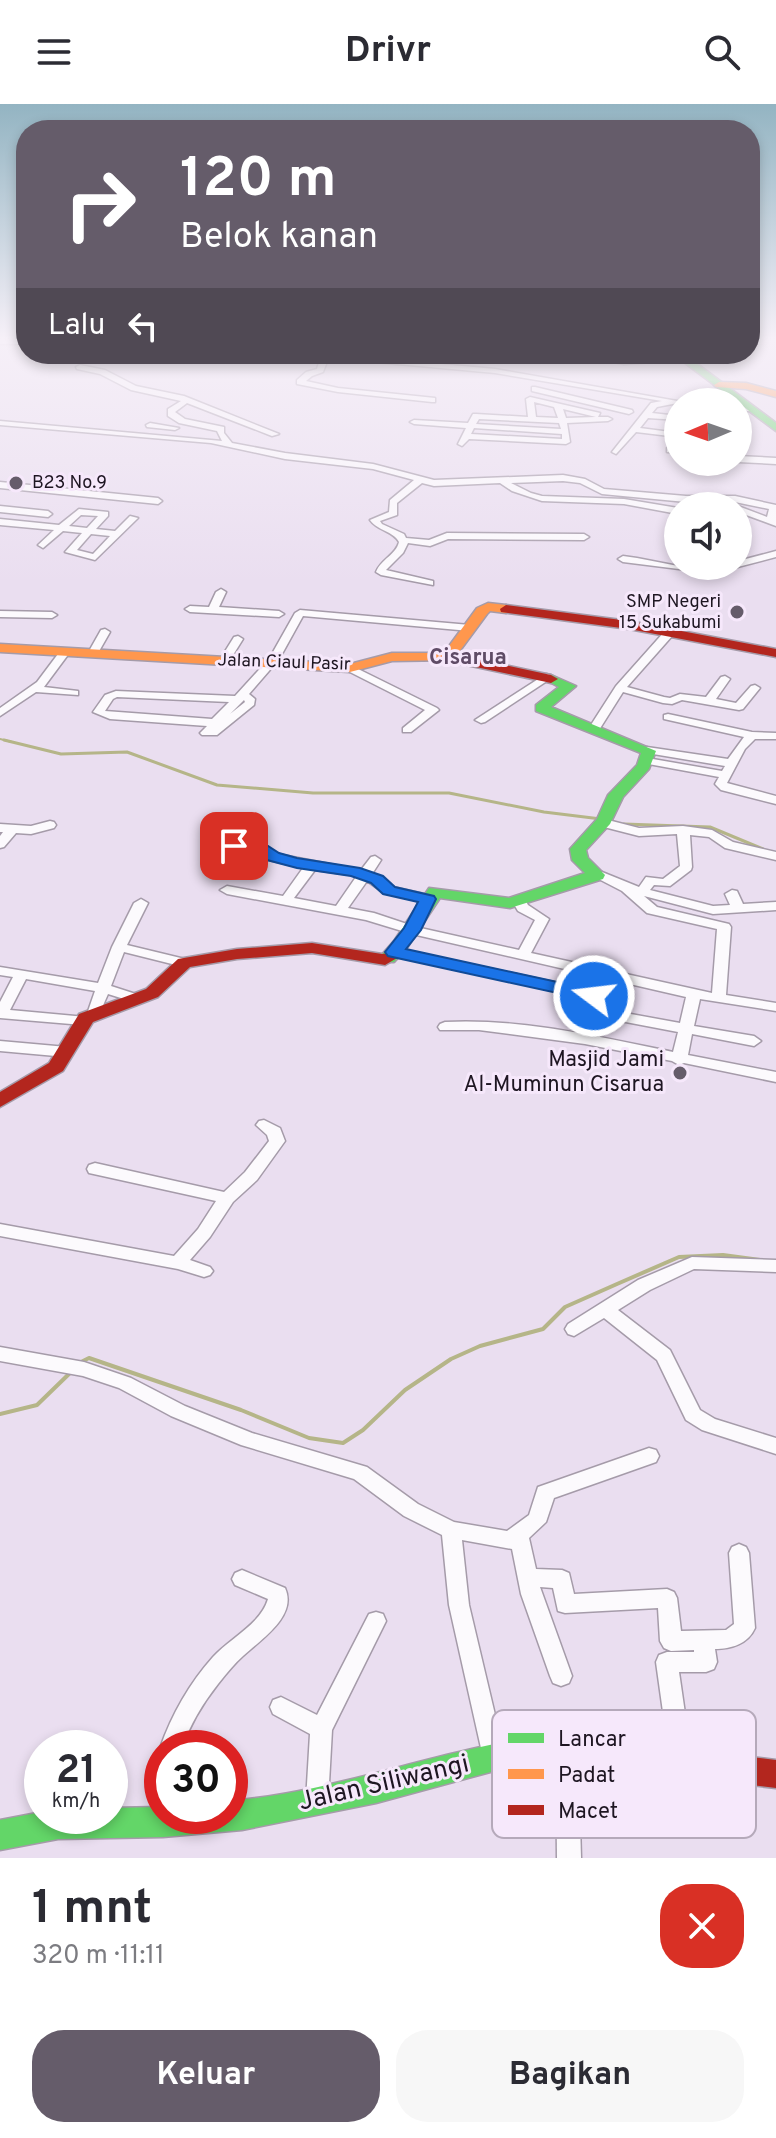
<!DOCTYPE html>
<html lang="id">
<meta charset="utf-8">
<style>
body{margin:0;font-family:Overpass,sans-serif;background:#f7f7f7;color:#2b2b33;height:100vh;display:flex;flex-direction:column;font-size:30px;white-space:nowrap}
*{box-sizing:border-box;margin:0}
p{font-size:26px;color:#7c7c81}
.icon{flex:none;width:44px;height:44px;fill:none;stroke:currentColor;stroke-width:2;stroke-linecap:round;stroke-linejoin:round}
.map{position:relative;height:1754px;overflow:hidden}
.panel{display:flex;flex-direction:column;background:#fff;flex:1}
.panel>*{flex:none}
.guide{position:absolute;left:16px;top:16px;width:744px;height:244px;border-radius:32px;box-shadow:0 4px 12px #0003;background:#655c6a;color:#fff;overflow:hidden}
.needle{width:52px;rotate:268deg}
.controls{position:absolute;left:664px;top:284px;display:grid;gap:16px}
.controls a{display:grid;place-items:center;width:88px;height:88px;border-radius:50%;background:#fff;box-shadow:0 4px 12px #0003;font-size:40px}
.speed{position:absolute;left:24px;top:1626px;display:flex;gap:16px;font-size:40px;font-weight:700;text-align:center}
.speed>*{display:grid;place-content:center;width:104px;height:104px;border-radius:50%;background:#fff;box-shadow:0 4px 12px #0003;line-height:1}
.speed small{font-size:20px;font-weight:400}
.speed .limit{border:12px solid #d22;background:#fff;color:#111}
.pin{position:absolute;display:grid;place-items:center;width:68px;height:68px;color:#fff;margin:-34px;border-radius:16px;box-shadow:0 4px 12px #0006}
.me{position:absolute;width:88px;margin:-44px;rotate:285deg;stroke-linejoin:round;filter:drop-shadow(0 0 6px #0008)}
.turn{display:flex;align-items:center;gap:28px;height:168px;padding:0 32px;font-size:36px}
.turn .icon{width:104px;height:104px;stroke-width:2.5}
.turn b{display:block;font-size:56px;line-height:68px}
.then{display:flex;align-items:center;height:76px;padding:0 32px;background:#0003;gap:16px;font-size:30px}
.round{display:grid;place-items:center;flex:none;width:84px;height:84px;border-radius:32px;background:#f7f7f7}
.head{display:flex;align-items:center;justify-content:space-between;height:136px;padding:0 32px}
h1{font-size:48px;font-weight:700;line-height:60px}
.action{display:flex;gap:16px;margin-top:auto;padding:16px 32px}
.action a{flex:1;height:92px;border-radius:32px;background:#655c6a;color:#fff;font-size:32px;font-weight:700;line-height:92px;text-align:center}
.action a+a{background:#f7f7f7;color:#2b2b33}
header{display:flex;justify-content:space-between;align-items:center;height:104px;padding:0 32px;background:#fff;font-size:36px;font-weight:700}
.map>svg:first-child{display:block}
.lines{fill:none;stroke-linecap:round;stroke-linejoin:round}
.stream-far2{stroke:#b5b588;stroke-width:2}
.stream-far1{stroke:#b5b588;stroke-width:3}
.stream{stroke:#b5b588;stroke-width:4}
.street-casing{stroke:#a59ba9;stroke-width:3}
.fast-casing{stroke:#a59ba9;stroke-width:3}
.slow-casing{stroke:#a59ba9;stroke-width:3}
.jam-casing{stroke:#a59ba9;stroke-width:3}
.street{fill:#fcfafd;fill-rule:evenodd}
.fast{fill:#63d668;fill-rule:evenodd}
.slow{fill:#ff974d;fill-rule:evenodd}
.jam{fill:#b3261e;fill-rule:evenodd}
.route{fill:#1a73e8;stroke:#114b97;stroke-width:2}
.poi-dot{fill:#655c6a;stroke:#f6e8fb;stroke-width:3}
.labels{text-anchor:middle;dominant-baseline:central;stroke-width:6;stroke-linejoin:round;paint-order:stroke}
.far-poi-label{font-size:18px;fill:#1e1622;stroke:#f6e8fb;text-anchor:start}
.far-street-label{font-size:18px;fill:#1e1622;stroke:#f6e8fb}
.far-quarter-label{font-size:22px;font-weight:bold;fill:#5f4b66;stroke:#f6e8fb}
.poi-label{font-size:22px;fill:#1e1622;stroke:#f6e8fb;text-anchor:end}
.near-street-label{font-size:26px;fill:#1e1622;stroke:#f6e8fb}
.key{fill:#f6e8fb;stroke:#b5a9ba;stroke-width:2}
.key-label{font-size:22px;fill:#1e1622}
</style>
<header><svg class="icon" aria-label="menu" viewBox="0 0 24 24"><path d="M4 6h16M4 12h16M4 18h16"/></svg>Drivr<svg class="icon" aria-label="search" viewBox="0 0 24 24"><circle cx="10" cy="10" r="6"/><path d="M15 15l6 6"/></svg></header>
<div class="map">
<svg width="776" height="1754" viewBox="0 0 776 1754">
<rect width="100%" height="100%" fill="#eadef0"/>
<g class="lines">
<polyline class="stream-far2" points="0,635 12,638"/>
<g class="stream-far1">
<polyline points="4,636 61,650 127,648 217,681 313,689 449,689 544,708 601,715"/>
<polyline points="624,720 710,723 763,745"/>
</g>
<g class="stream">
<polyline points="81,1258 89,1254 241,1306 309,1334 343,1339 363,1326 405,1286 451,1255 480,1242 543,1225 565,1203 617,1180 679,1153 723,1151 760,1156"/>
<polyline points="0,1310 37,1301 70,1269"/>
</g>
<defs>
<g id="street">
<rect x="0" y="236" width="26" height="4"/>
<polygon points="198,250 343,251 495,265 683,298 657,303 652,309 678,312 678,316 648,314 640,324 678,329 678,333 636,328 616,350 612,348 651,299 662,297 495,269 343,255 328,255 323,268 312,272 306,277 338,284 435,294 435,298 432,298 338,288 297,280 297,276 306,268 317,265 320,255 202,252"/>
<polygon points="573,250 590,250 624,256 684,252 688,254 684,256 624,260"/>
<path d="M80 261 105 266 136 282 184 292 279 330 272 332 187 299 175 308 185 315 224 323V329L232 339 285 349 373 360 434 376 563 371 585 375 604 385 686 392H735L776 401V422L738 408V402L767 413 769 405 735 398H686L602 390 580 379 563 377 511 379 531 389 542 392 624 395 678 404V410L624 400 542 397 512 387 500 379 434 382 422 379 397 399V411L380 417 382 420 404 430 406 434 429 436 447 429 584 430 589 433 584 436 448 435 430 442 408 439 403 449 386 466 433 477V481L381 471 376 468C381 455 396 451 399 438 393 427 378 427 370 416L389 408 390 396 414 376 373 365 285 355 211 339 0 321V317L222 337 217 327 179 319 168 312V305L181 297 131 286 100 270 77 265 76 263Z"/>
<polygon points="535,283 632,306 633,308 629,310 532,287 532,283"/>
<path d="M530 293 600 309 598 313H608L612 315 608 317 567 319 570 338 566 340 469 335 462 342 458 340 466 324 414 320 410 318 414 316 468 319 473 310H476L528 313 526 295ZM534 298 554 303 558 314 536 313ZM563 305 596 313 566 314ZM479 315 559 319 561 325 476 320ZM474 324 562 330V335L471 330Z"/>
<polygon points="738,303 751,303 755,305 751,307 738,307"/>
<polygon points="150,319 179,324 175,326 147,323 146,321"/>
<polygon points="667,344 678,345 678,349 667,348"/>
<polygon points="738,352 776,354 776,360 738,358"/>
<polygon points="0,378 158,394 162,397 158,400 0,384"/>
<polygon points="0,402 48,407 52,410 48,413 0,408"/>
<path d="M79 405 108 408V412L96 425 115 427 130 412 138 414 95 456 65 448 82 429 63 427 43 444 38 441 54 426 0 421V415L59 421ZM81 411 98 412 87 424 69 422ZM91 430 110 432 93 450 77 446Z"/>
<polygon points="776,447 776,453 730,465 703,468 623,458 618,455 623,452 637,454 678,462 738,462 738,457"/>
<polygon points="221,485 226,488 219,503 279,507 284,510 279,513 190,508 185,505 190,502 209,503 216,488"/>
<polygon points="300,506 470,521 475,524 470,527 303,512 282,550 274,550 273,548 295,509"/>
<polygon points="0,507 52,508 57,511 52,514 0,513"/>
<polygon points="105,525 110,528 98,549 97,551 89,551 88,549 101,526"/>
<polygon points="669,526 674,529 673,531 627,583 664,593 670,594 680,590 706,593 721,573 725,572 730,575 716,595 736,599 751,582 755,581 760,584 743,605 739,606 682,596 672,600 663,599 623,588 599,626 591,626 589,624 616,582 665,527"/>
<polygon points="238,532 243,535 228,559 224,560 220,559 219,557 234,533"/>
<polygon points="65,545 70,548 44,583 78,587 78,591 36,588 0,612 0,604 37,578 61,546"/>
<path d="M270 557 275 560 249 590 255 595 254 601 217 631H202L200 629 207 622 110 615 93 608 105 591 116 587 235 592 266 558ZM117 593 229 598 212 615 105 607 113 595ZM244 596 245 598 230 610Z"/>
<polygon points="350,561 437,604 439,606 411,628 403,628 403,624 425,606 346,566 345,564"/>
<polygon points="546,570 550,571 550,575 485,618 481,619 475,616"/>
<polygon points="668,610 752,628 776,629 776,635 755,635 745,645 727,679 776,692 776,700 721,686 715,680 719,673 643,659 641,657 647,654 722,667 725,662 647,649 641,646 647,643 728,655 744,633 664,615 664,611"/>
<path d="M604 715 639 724 683 722 712 726 733 738 776 748V756L725 744 709 733 690 731 692 763 691 766 670 782 654 781 650 786 713 802 730 801 725 790 732 786 737 787 743 800 776 798V806L713 810 644 792 657 803 729 820 731 823 726 891 776 899V907L700 895 694 922 754 932 761 937 754 942 692 930 688 951 776 968V978L684 959 679 961 672 957 585 940 479 926H440L438 923 440 920 445 918C521 914 599 933 673 948L678 928 589 911 583 905 586 893 394 852 389 851 387 848 389 845 394 844 596 887 602 893 598 904 680 919 686 893 412 830 366 816 227 790 220 786 227 782 283 792 303 764 269 756 259 748 230 745 228 742 234 738 262 741 277 750 361 766 371 753 375 752 381 756 372 770 382 773 393 783 433 792 435 795 428 799 384 789 367 777 348 804 374 809 416 823 519 846 535 816 518 807 512 797 519 793 524 794 528 801 549 815 531 849 712 889 717 825 647 809 622 787 591 771 592 768H602L639 783 646 773 663 775 680 762 677 730 639 732 600 722 598 719 600 716ZM315 766 352 771 356 773 336 802 294 794Z"/>
<polygon points="50,717 54,718 56,721 54,724 31,730 16,729 4,743 0,744 0,732 3,728 0,728 0,720 31,722"/>
<path d="M141 795 148 799 127 841 189 856 191 859 189 862 184 863 124 848 111 882 142 892 144 895 142 898 137 899 108 890 97 915 89 916 88 920 83 921 0 914V898L13 873 0 871V863L98 879 112 843 134 799ZM26 875 95 887 86 913 10 906Z"/>
<polygon points="0,937 67,943 74,948 67,953 0,947"/>
<polygon points="264,1016 280,1024 285,1037 257,1076 233,1098 210,1133 190,1156 210,1163 213,1167 210,1171 204,1173 178,1165 0,1132 0,1120 174,1152 198,1125 216,1097 89,1069 87,1065 89,1061 95,1059 224,1088 245,1068 269,1037 267,1031 256,1021 259,1017"/>
<polygon points="692,1153 776,1156 776,1168 694,1165 650,1186 618,1206 670,1246 700,1306 715,1315 776,1334 776,1350 702,1326 686,1316 657,1256 604,1214 574,1232 568,1230 565,1225 568,1220 638,1176"/>
<path d="M0 1243 84 1258 131 1274 185 1302 252 1329 367 1363 418 1400 454 1418 507 1427 529 1411 538 1383 649 1344 656 1346 659 1352 656 1358 554 1394 546 1418 529 1434 536 1465 562 1466 569 1469 574 1490 667 1485 674 1488 677 1494 681 1527 726 1526 734 1520 729 1449 732 1443 739 1440 746 1443 749 1449 755 1524C748 1540 731 1545 715 1545L717 1558 714 1565 706 1568H679L692 1658 689 1666 681 1669 673 1666 670 1658 656 1558 659 1551 667 1548H694V1546L671 1547 664 1544 660 1537 658 1504 565 1509 558 1507 553 1484 540 1483 572 1572 569 1579 561 1582 553 1579 550 1572 521 1490 512 1445 462 1436 469 1501 505 1653 502 1661 494 1664 486 1661 483 1653 449 1501 442 1431 404 1412 354 1375 241 1341 171 1312 119 1284 83 1272 0 1257Z"/>
<path d="M242 1466 285 1484C298 1512 260 1536 243 1552 234 1560 226 1570 218 1580 203 1599 190 1620 182 1644H162V1649L160 1644C172 1610 189 1580 213 1553 229 1535 261 1520 268 1495L235 1481 232 1475 235 1469Z"/>
<polygon points="376,1508 383,1510 386,1517 332,1626 328,1697 325,1705 317,1708 309,1705 306,1697 310,1630 273,1610 270,1603 273,1596 281,1593 317,1611 369,1510"/>
<polygon points="567,1637 575,1640 578,1648 581,1754 557,1754 556,1648 559,1640"/>
</g>
<g id="fast">
<polygon points="673,250 684,250 776,319 776,327"/>
<polygon points="551,571 576,582 551,603 656,647 649,665 623,693 610,720 586,746 588,754 605,771 603,775 510,804 440,794 407,844 394,858 382,858 379,854 394,837 429,784 509,794 585,769 572,756 570,745 597,715 608,691 637,661 641,649 536,607 536,601 559,583 544,575"/>
<path d="M535 1633 604 1636 614 1640 618 1650 614 1660 604 1664 535 1661 494 1667 376 1699 242 1726 163 1733 58 1735 0 1746V1716L42 1708V1712H110V1704L162 1703V1712H230V1697C334 1688 432 1648 535 1633Z"/>
</g>
<g id="slow">
<polygon points="719,278 746,279 776,287 776,293 746,285 716,283 714,281"/>
<polygon points="488,499 506,501 512,505 506,509 490,507 487,510 453,556 392,557 350,568 0,548 0,540 350,560 392,549 444,549 477,504"/>
</g>
<g id="jam">
<polygon points="506,501 629,517 776,545 776,553 629,525 501,508 500,505"/>
<polygon points="448,549 551,571 558,575 551,579 443,556 441,553"/>
<polygon points="312,839 382,850 388,849 397,854 385,861 312,849 237,855 190,863 158,893 93,918 63,967 0,1003 0,988 49,959 79,910 146,885 178,855 237,845"/>
<polygon points="604,1636 776,1656 776,1684 604,1664 594,1660 590,1650 594,1640"/>
</g>
</defs>
<use href="#street" class="street-casing"/>
<use href="#fast" class="fast-casing"/>
<use href="#slow" class="slow-casing"/>
<use href="#jam" class="jam-casing"/>
<use href="#street" class="street"/>
<use href="#fast" class="fast"/>
<use href="#slow" class="slow"/>
<use href="#jam" class="jam"/>
</g>
<linearGradient id="sky" x2="0" y2="1"><stop stop-color="#93b4c2"/><stop offset="0.49" stop-color="#f6f0f8"/><stop offset="1" stop-color="#f6f0f8" stop-opacity="0"/></linearGradient>
<rect width="776" height="479" fill="url(#sky)"/>
<polygon class="route" points="234,737 268,742 279,749 297,754 360,764 383,772 395,783 434,792 436,795 421,826 406,845 594,886 603,892 594,897 388,852 385,848 404,824 418,798 383,790 371,779 351,772 297,764 267,756 257,750 228,745 225,742"/>
<g class="poi-dot">
<circle cx="16" cy="379" r="8"/>
<circle cx="737" cy="508" r="8"/>
<circle cx="680" cy="969" r="8"/>
</g>
<g class="labels">
<g class="far-poi-label">
<text x="32" y="379">B23 No.9</text>
<text x="721" y="498" text-anchor="end">SMP Negeri<tspan x="721" dy="21">15 Sukabumi</tspan></text>
</g>
<g class="far-street-label">
<text transform="translate(284 559) rotate(2)">Jalan Ciaul Pasir</text>
</g>
<g class="far-quarter-label">
<text x="468" y="554">Cisarua</text>
</g>
<g class="poi-label">
<text x="664" y="956">Masjid Jami<tspan x="664" dy="25">Al-Muminun Cisarua</tspan></text>
</g>
<g class="near-street-label">
<text transform="translate(384 1680) rotate(-13)">Jalan Siliwangi</text>
</g>
</g>
<rect x="492" y="1606" width="264" height="128" rx="12" class="key"/>
<rect x="508" y="1629" width="36" height="10" fill="#63d668"/>
<rect x="508" y="1665" width="36" height="10" fill="#ff974d"/>
<rect x="508" y="1701" width="36" height="10" fill="#b3261e"/>
<g class="key-label">
<text x="558" y="1642">Lancar</text>
<text x="558" y="1678">Padat</text>
<text x="558" y="1714">Macet</text>
</g>
</svg>
<div class="controls">
<a><svg class="needle" viewBox="-14 -14 28 28"><path d="M0-13l5 13h-10z" fill="#e53935"/><path d="M0 13l5-13h-10z" fill="#7c7c81"/></svg></a>
<a><svg class="icon" aria-label="sound" viewBox="0 0 24 24"><path d="M4 9h4l5-4v14l-5-4H4zM17 9q2 3 0 6"/></svg></a>
</div>
<div class="speed"><div>21<small>km/h</small></div><div class="limit">30</div></div>
<div class="pin" style="left:234px;top:742px;background:#d93025"><svg class="icon" aria-label="arrive" viewBox="0 0 24 24"><path d="M6 21V4h12l-3 4 3 4H6"/></svg></div>
<svg class="me" style="left:594px;top:892px" viewBox="-20 -20 40 40"><circle r="17" fill="#1a73e8" stroke="#fff" stroke-width="3"/><path d="M0-11L8 9 0 5-8 9z" fill="#fff"/></svg>
<div class="guide">
<div class="turn"><svg class="icon" aria-label="right" viewBox="0 0 24 24"><path d="M7 20v-9h11M14 6l5 5-5 5"/></svg><div><b>120 m</b>Belok kanan</div></div>
<div class="then">Lalu<svg class="icon" aria-label="left" viewBox="0 0 24 24"><path d="M17 20v-9H6M10 6l-5 5 5 5"/></svg></div>
</div>
</div>
<section class="panel">
<div class="head"><div><h1>1 mnt</h1><p>320 m · 11:11</p></div><a class="round" style="background:#d93025;color:#fff"><svg class="icon" aria-label="close" viewBox="0 0 24 24"><path d="M6 6l12 12M18 6L6 18"/></svg></a></div>
<div class="action"><a>Keluar</a><a>Bagikan</a></div>
</section>
